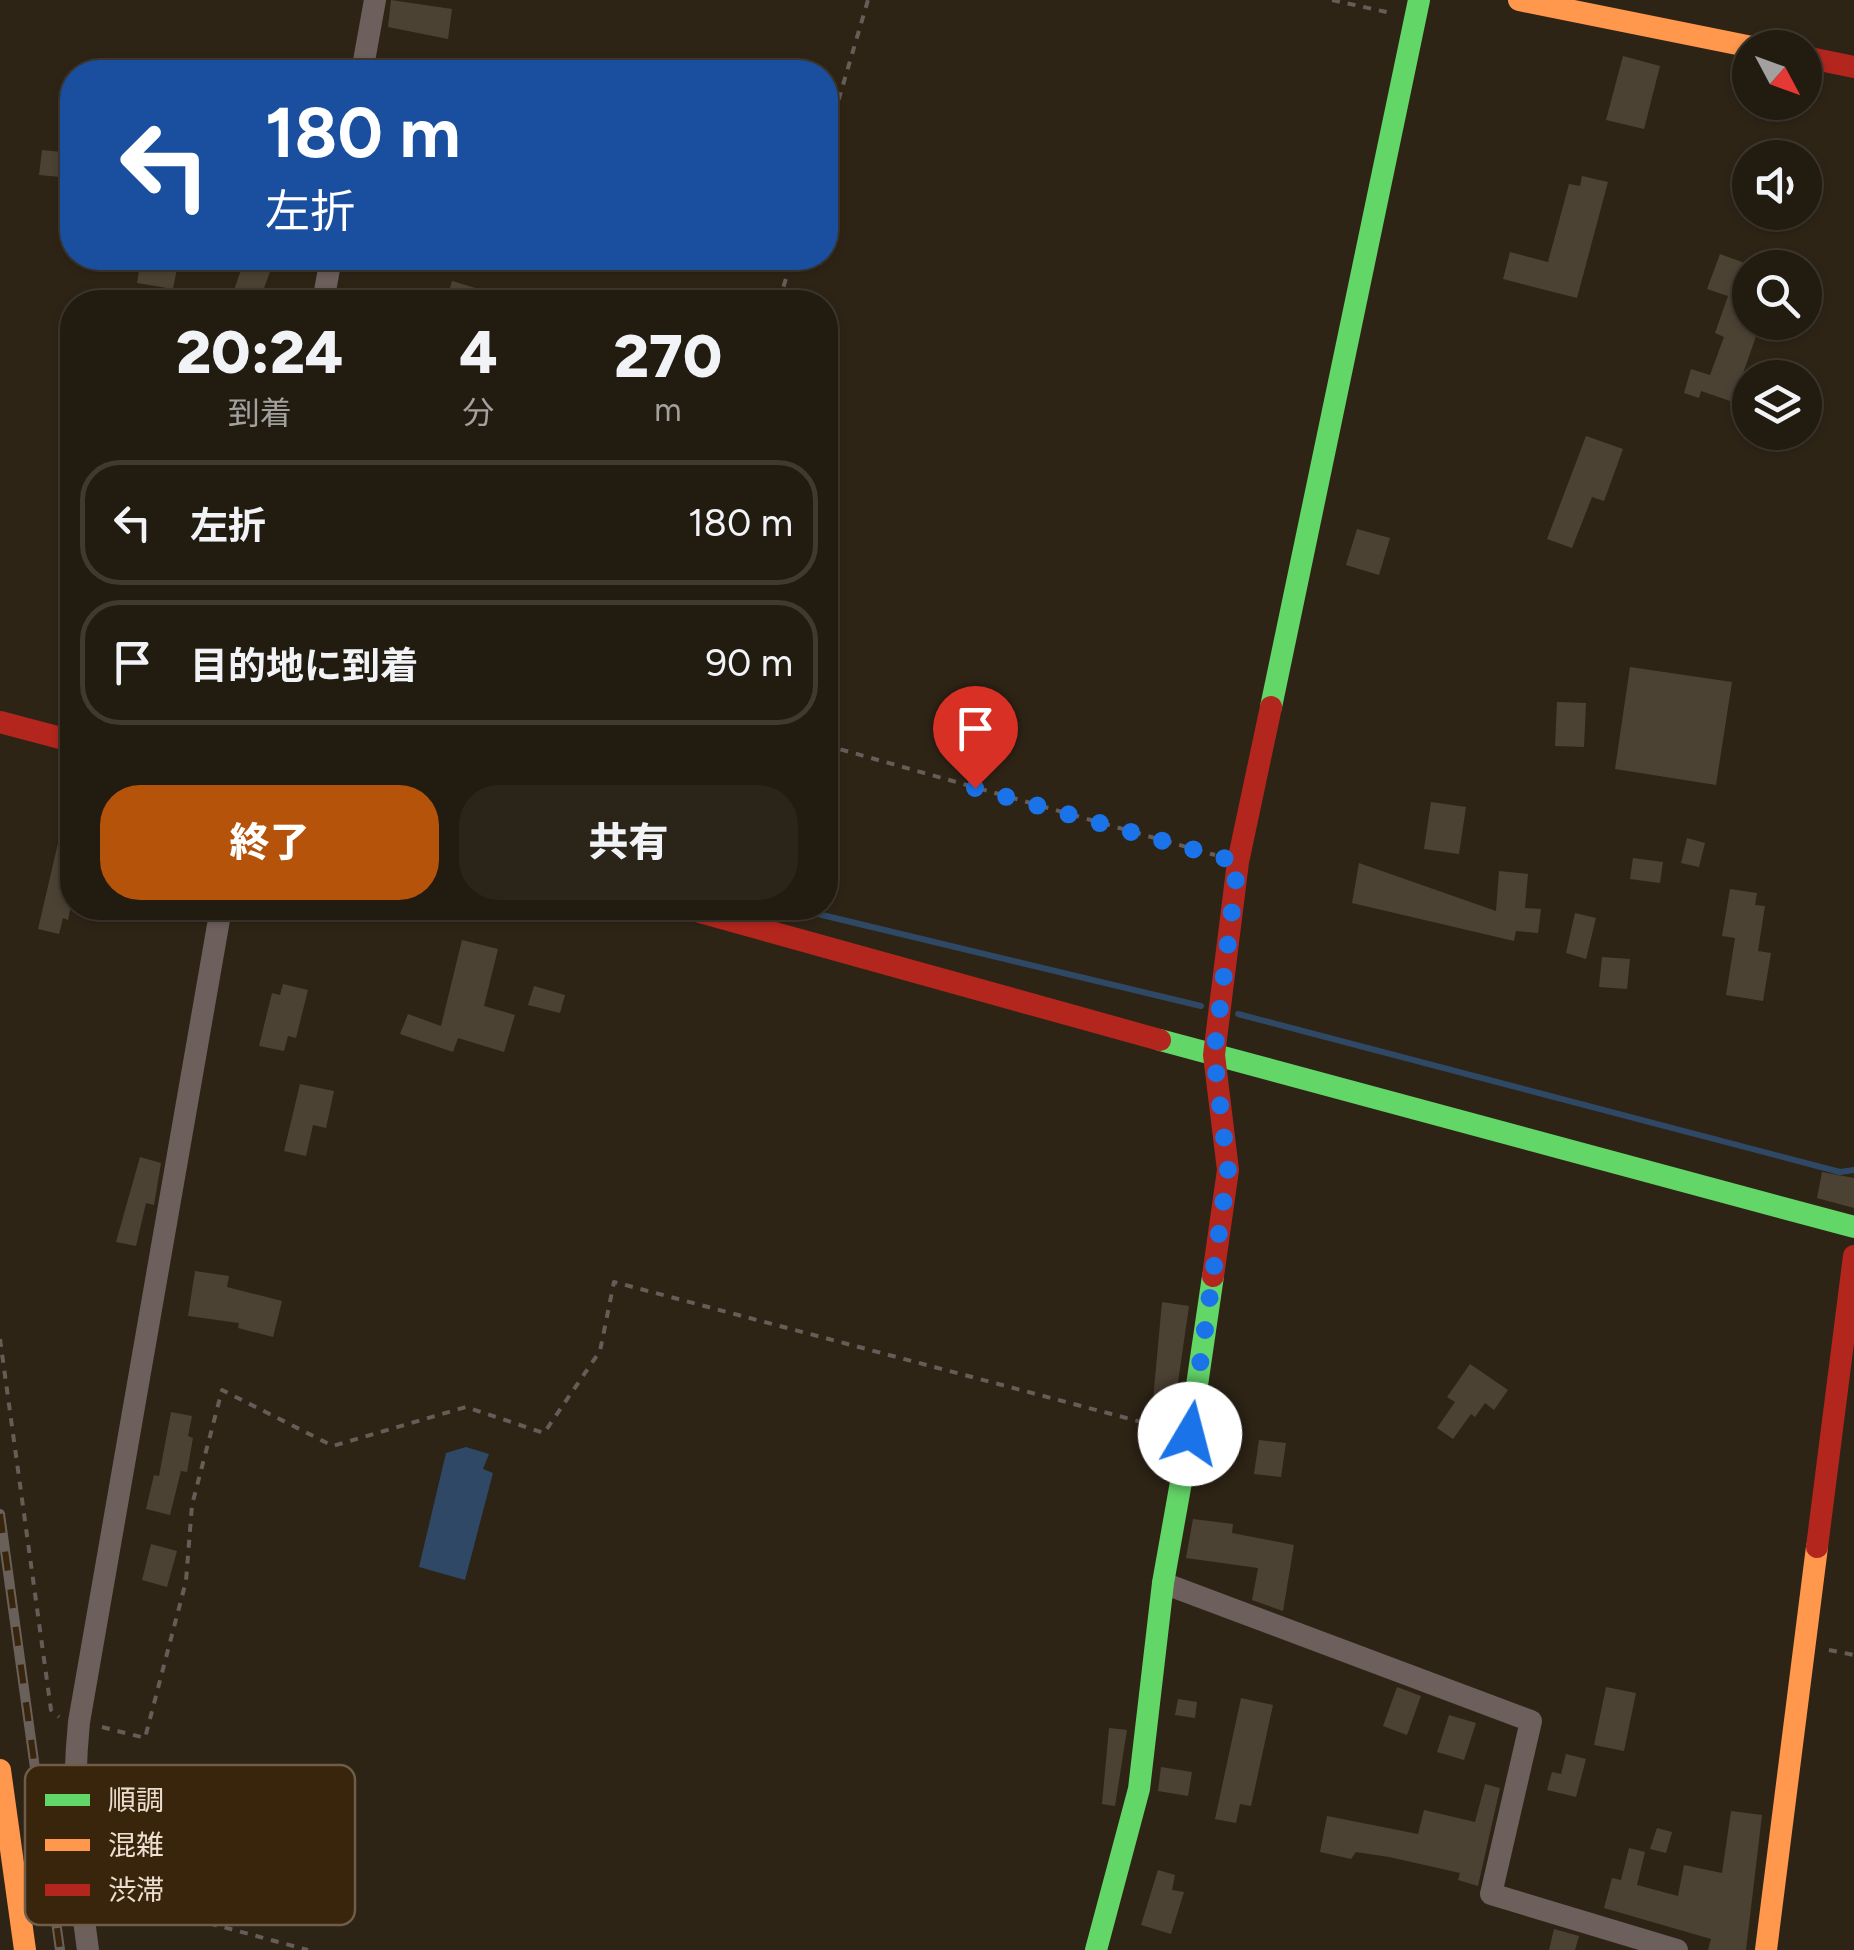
<!DOCTYPE html>
<html lang="ja">
<meta charset="utf-8">
<style>
body{margin:0;font-family:Figtree,"Noto Sans JP",sans-serif;background:#2a2419;color:#f1f3f6;height:100vh;display:flex;flex-direction:column;font-size:38px;white-space:nowrap}
*{box-sizing:border-box;margin:0}
p{font-size:32px;color:#a2a19f}
.icon{flex:none;width:55px;height:55px;fill:none;stroke:currentColor;stroke-width:2;stroke-linecap:round;stroke-linejoin:round}
.map{position:relative;flex:1;overflow:hidden}
.panel{position:absolute;left:60px;top:290px;width:778px;height:630px;display:flex;flex-direction:column;background:#221b10;border-radius:40px;box-shadow:0 2px 8px #0004,0 0 0 2px #3f3930}
.panel>*{flex:none}
.top-card{position:absolute;left:60px;top:60px;width:778px;height:210px;border-radius:40px;box-shadow:0 2px 8px #0004,0 0 0 2px #3f3930;background:#1a4fa0;color:#fff;overflow:hidden}
.needle{width:65px;rotate:131deg}
.tools{position:absolute;left:1732px;top:30px;display:grid;gap:20px}
.tools a{display:grid;place-items:center;width:90px;height:90px;border-radius:50%;background:#221b10;box-shadow:0 2px 8px #0004,0 0 0 2px #3f3930;font-size:50px}
.pin{position:absolute;display:grid;place-items:center;width:85px;height:85px;color:#fff;margin:-102px -42px;border-radius:50% 50% 50% 0;rotate:-45deg;box-shadow:0 0 10px #0007}
.pin .icon{rotate:45deg}
.me{position:absolute;width:110px;margin:-55px;rotate:8deg;stroke-linejoin:round;filter:drop-shadow(0 0 8px #0008)}
.turn{display:flex;align-items:center;gap:35px;height:210px;padding:0 40px;font-size:45px}
.turn .icon{width:130px;height:130px;stroke-width:2.5}
.turn b{display:block;font-size:70px;line-height:85px}
.eta{display:flex;justify-content:space-evenly;align-items:center;height:170px;text-align:center}
.eta b{font-size:60px;font-weight:800;line-height:70px}
.cta{display:flex;gap:20px;margin-top:auto;padding:20px 40px}
.cta a{flex:1;height:115px;border-radius:40px;background:#b45309;color:#fff;font-size:40px;font-weight:800;line-height:115px;text-align:center}
.cta a+a{background:#2a2419;color:#f1f3f6}
ul{padding:0;list-style:none}
li{display:flex;align-items:center;gap:30px;height:125px;margin:0 20px 15px;padding:0 20px;border:5px solid #3f3930;border-radius:40px}
li div{flex:1}
li b{display:block;font-size:38px}
li em{font-style:normal}
.map>svg:first-child{display:block}
.water{fill:#2e4865}
.lines{fill:none;stroke-linecap:round;stroke-linejoin:round}
.stream{stroke:#2e4865;stroke-width:6}
.building{fill:#4c4234}
.path{stroke:#675c57;stroke-width:4;stroke-dasharray:8 8;stroke-linecap:butt}
.street{stroke:#6d5f5c;stroke-width:22}
.fast{stroke:#63d668;stroke-width:22}
.slow{stroke:#ff974d;stroke-width:22}
.jam{stroke:#b3261e;stroke-width:22}
.rail-casing{stroke:#6a605a;stroke-width:10}
.rail{stroke:#39250c;stroke-width:6;stroke-dasharray:19;stroke-linecap:butt}
.route{stroke:#1a73e8;stroke-width:18;stroke-dasharray:0 32.4}
.key{fill:#39250c;stroke:#6f5d47;stroke-width:2.5}
.key-label{font-size:28px;fill:#ecdfd1}
</style>
<div class="map">
<svg width="1854" height="1950" viewBox="0 0 1854 1950">
<rect width="100%" height="100%" fill="#2e2416"/>
<polygon class="water" points="466,1447 489,1454 483,1469 493,1473 465,1580 419,1567 446,1453"/>
<g class="lines">
<g class="stream">
<polyline points="793,908 1201,1006"/>
<polyline points="1238,1014 1840,1172 1854,1170"/>
</g>
</g>
<g class="building">
<polygon points="391,0 452,9 448,39 388,27"/>
<polygon points="1623,56 1660,66 1644,129 1606,120"/>
<polygon points="42,150 72,153 72,178 39,175"/>
<polygon points="1582,176 1608,182 1577,298 1503,279 1510,252 1548,262 1569,184 1580,186"/>
<polygon points="1720,254 1750,265 1750,322 1761,322 1733,402 1701,391 1699,398 1684,393 1691,369 1710,375 1724,337 1715,333 1728,296 1707,289"/>
<polygon points="141,258 179,258 173,289 137,283"/>
<polygon points="245,258 275,258 259,302 230,302"/>
<polygon points="452,281 509,298 509,302 446,302"/>
<polygon points="1586,436 1623,449 1604,501 1592,497 1572,548 1547,539"/>
<polygon points="1357,529 1390,538 1379,575 1346,565"/>
<polygon points="1630,667 1732,682 1716,785 1615,769"/>
<polygon points="1557,702 1586,703 1584,747 1555,746"/>
<polygon points="1431,802 1466,807 1459,854 1424,849"/>
<polygon points="66,809 72,810 72,901 68,920 63,918 59,934 38,929"/>
<polygon points="1687,838 1705,843 1699,867 1681,863"/>
<polygon points="1633,858 1663,862 1660,883 1630,879"/>
<polygon points="1359,863 1496,911 1499,871 1528,874 1525,908 1541,909 1538,933 1516,931 1514,941 1352,903"/>
<polygon points="1730,889 1757,893 1755,905 1765,906 1758,951 1771,953 1763,1001 1726,995 1735,938 1722,936"/>
<polygon points="1575,913 1596,918 1586,959 1566,953"/>
<polygon points="462,940 498,949 484,1006 515,1015 504,1052 458,1038 453,1052 400,1034 408,1014 441,1026"/>
<polygon points="1602,957 1630,959 1627,989 1599,987"/>
<polygon points="283,984 308,990 296,1038 288,1036 284,1051 259,1046 272,993 280,995"/>
<polygon points="534,986 565,995 560,1013 528,1005"/>
<polygon points="300,1084 334,1091 326,1128 313,1125 306,1156 284,1151"/>
<polygon points="140,1157 161,1163 154,1205 146,1203 136,1246 116,1242"/>
<polygon points="1822,1172 1854,1178 1854,1208 1817,1198"/>
<polygon points="195,1271 229,1276 227,1287 282,1301 273,1337 238,1328 239,1323 188,1316"/>
<polygon points="1162,1302 1189,1306 1175,1403 1153,1400"/>
<polygon points="1470,1364 1508,1390 1494,1410 1485,1403 1475,1417 1471,1414 1453,1439 1437,1428 1455,1402 1447,1397"/>
<polygon points="171,1412 192,1416 188,1436 193,1438 187,1472 181,1471 170,1515 146,1509 154,1475 159,1476"/>
<polygon points="1259,1440 1286,1443 1281,1477 1254,1474"/>
<polygon points="1193,1519 1233,1524 1232,1533 1294,1545 1283,1611 1252,1600 1258,1568 1186,1558"/>
<polygon points="151,1544 177,1551 167,1587 142,1580"/>
<polygon points="1397,1687 1421,1696 1407,1735 1383,1726"/>
<polygon points="1606,1687 1636,1693 1624,1751 1594,1745"/>
<polygon points="1241,1698 1273,1705 1251,1806 1240,1804 1236,1823 1215,1819"/>
<polygon points="1178,1699 1197,1702 1195,1718 1175,1715"/>
<polygon points="1449,1715 1476,1723 1464,1760 1437,1752"/>
<polygon points="1109,1728 1127,1730 1115,1806 1102,1804"/>
<polygon points="1566,1754 1586,1759 1576,1797 1547,1790 1552,1772 1561,1774"/>
<polygon points="1161,1767 1192,1772 1188,1796 1158,1791"/>
<polygon points="1485,1784 1500,1788 1478,1886 1458,1880 1460,1873 1389,1857 1356,1852 1351,1859 1320,1852 1327,1816 1418,1834 1424,1810 1475,1822"/>
<polygon points="1731,1811 1762,1815 1746,1950 1708,1950 1711,1939 1604,1908 1612,1878 1621,1880 1629,1848 1645,1852 1637,1885 1678,1896 1684,1865 1722,1873"/>
<polygon points="1657,1828 1672,1832 1666,1853 1650,1849"/>
<polygon points="1158,1870 1175,1875 1172,1890 1184,1892 1171,1934 1141,1925"/>
<polygon points="1554,1929 1579,1936 1575,1950 1549,1950"/>
</g>
<g class="lines">
<g class="path">
<polyline points="1332,0 1391,13"/>
<polyline points="825,146 868,0"/>
<polyline points="779,302 792,258"/>
<polyline points="825,745 1215,855"/>
<polyline points="0,1339 51,1710 59,1717"/>
<polyline points="1829,1650 1854,1655"/>
<polyline points="102,1727 145,1738 186,1581 192,1505 222,1390 333,1446 466,1407 544,1433 600,1351 614,1282 1164,1428"/>
<polyline points="101,1894 308,1950"/>
</g>
<g class="street">
<polyline points="362,72 375,0"/>
<polyline points="323,302 331,258"/>
<polyline points="1163,1583 1531,1721 1491,1894 1677,1950"/>
<path d="M88 1950C77 1871 71 1802 79 1722L221 908"/>
</g>
<g class="fast">
<polyline points="1271,707 1419,0"/>
<polyline points="1160,1040 1854,1227"/>
<polyline points="1096,1950 1139,1789 1163,1583 1191,1426 1213,1276"/>
</g>
<g class="slow">
<polyline points="1519,0 1757,48"/>
<polyline points="0,1770 25,1950"/>
<polyline points="1766,1950 1817,1547"/>
</g>
<g class="jam">
<polyline points="1805,57 1854,67"/>
<polyline points="0,722 72,741"/>
<polyline points="685,908 1160,1040"/>
<polyline points="1213,1276 1228,1170 1214,1055 1238,862 1271,707"/>
<polyline points="1817,1547 1854,1256"/>
</g>
<defs>
<polyline id="rail" points="0,1514 60,1950"/>
</defs>
<use href="#rail" class="rail-casing"/>
<use href="#rail" class="rail"/>
</g>
<g class="lines">
<polyline class="route" points="975,788 1238,862 1214,1055 1228,1170 1190,1434"/>
</g>
<rect x="25" y="1765" width="330" height="160" rx="15" class="key"/>
<rect x="45" y="1794" width="45" height="12" fill="#63d668"/>
<rect x="45" y="1839" width="45" height="12" fill="#ff974d"/>
<rect x="45" y="1884" width="45" height="12" fill="#b3261e"/>
<g class="key-label">
<text x="108" y="1810">順調</text>
<text x="108" y="1855">混雑</text>
<text x="108" y="1900">渋滞</text>
</g>
</svg>
<div class="tools">
<a><svg class="needle" viewBox="-14 -14 28 28"><path d="M0-13l5 13h-10z" fill="#e53935"/><path d="M0 13l5-13h-10z" fill="#a2a19f"/></svg></a>
<a><svg class="icon" aria-label="sound" viewBox="0 0 24 24"><path d="M4 9h4l5-4v14l-5-4H4zM17 9q2 3 0 6"/></svg></a>
<a><svg class="icon" aria-label="search" viewBox="0 0 24 24"><circle cx="10" cy="10" r="6"/><path d="M15 15l6 6"/></svg></a>
<a><svg class="icon" aria-label="layers" viewBox="0 0 24 24"><path d="M12 4l9 5-9 5-9-5zM3 14l9 5 9-5"/></svg></a>
</div>
<div class="pin" style="left:975px;top:788px;background:#d93025"><svg class="icon" aria-label="arrive" viewBox="0 0 24 24"><path d="M6 21V4h12l-3 4 3 4H6"/></svg></div>
<svg class="me" style="left:1190px;top:1434px" viewBox="-20 -20 40 40"><circle r="19" fill="#fff"/><path d="M0-13L10 11 0 6-10 11z" fill="#1a73e8"/></svg>
<div class="top-card">
<div class="turn"><svg class="icon" aria-label="left" viewBox="0 0 24 24"><path d="M17 20v-9H6M10 6l-5 5 5 5"/></svg><div><b>180 m</b>左折</div></div>
</div>
<section class="panel">
<div class="eta">
<div><b>20:24</b><p>到着</p></div>
<div><b>4</b><p>分</p></div>
<div><b>270</b><p>m</p></div>
</div>
<ul>
<li><svg class="icon" aria-label="left" viewBox="0 0 24 24"><path d="M17 20v-9H6M10 6l-5 5 5 5"/></svg><div><b>左折</b></div><em>180 m</em></li>
<li><svg class="icon" aria-label="arrive" viewBox="0 0 24 24"><path d="M6 21V4h12l-3 4 3 4H6"/></svg><div><b>目的地に到着</b></div><em>90 m</em></li>
</ul>
<div class="cta"><a>終了</a><a>共有</a></div>
</section>
</div>
